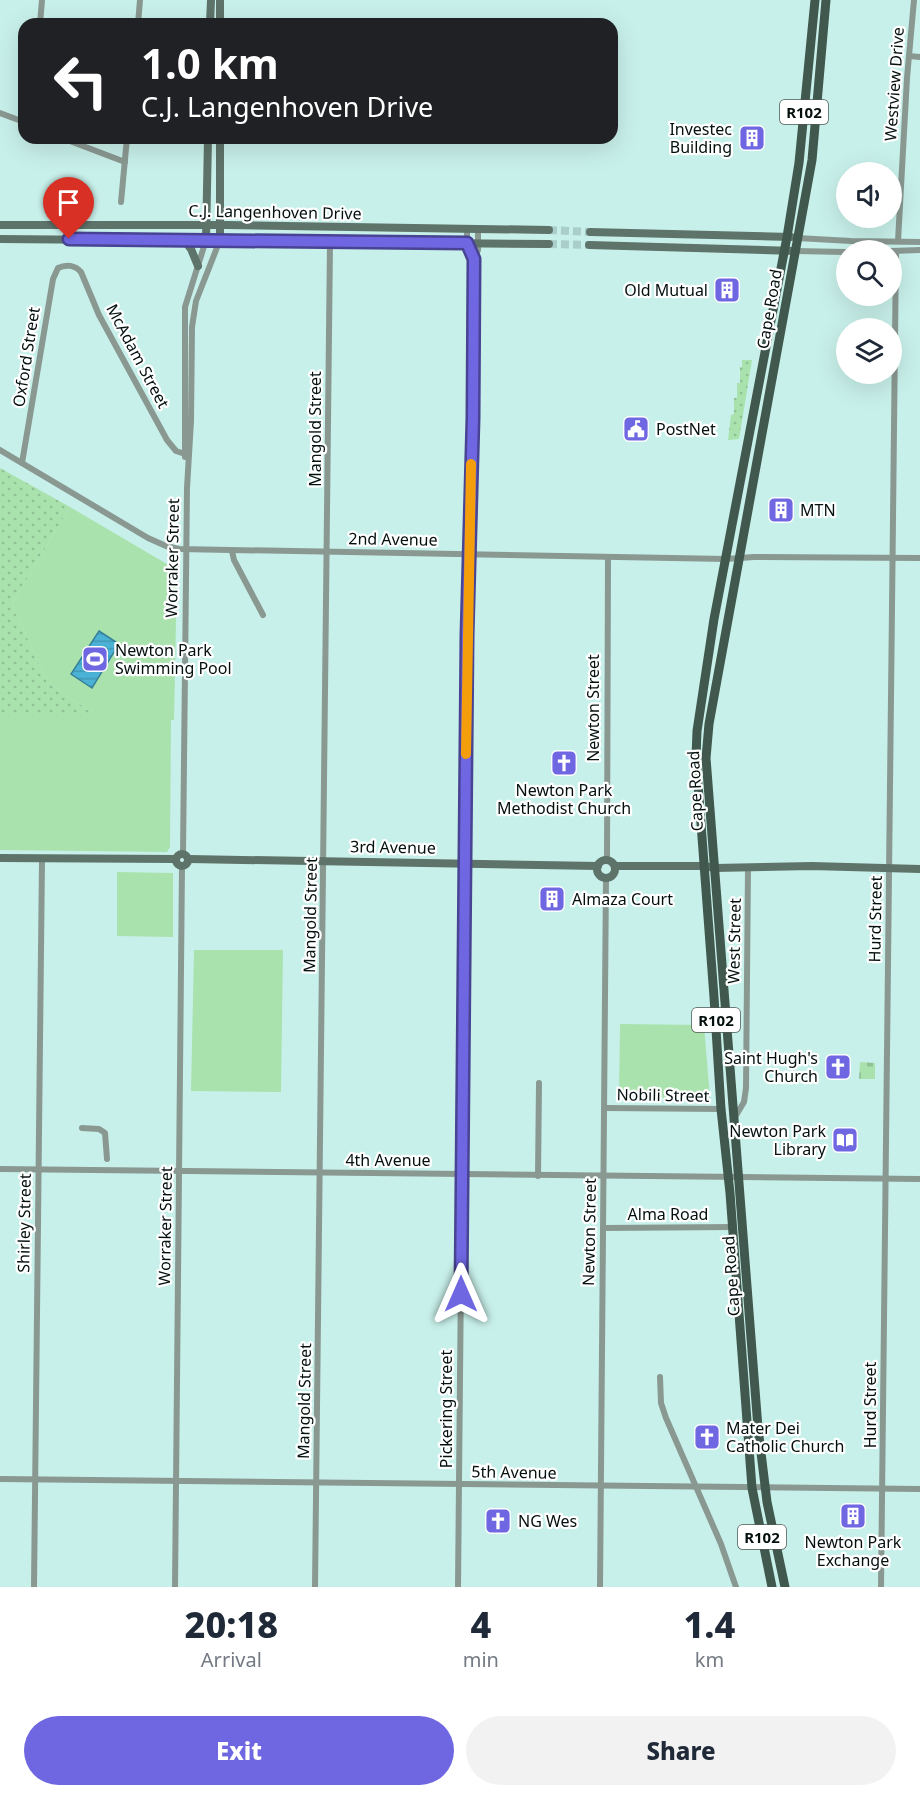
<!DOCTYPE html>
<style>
body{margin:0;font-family:"Noto Sans",sans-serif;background:#f2f2f3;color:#1f2937;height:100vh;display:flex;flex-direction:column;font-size:22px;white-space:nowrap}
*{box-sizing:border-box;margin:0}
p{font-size:20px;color:#747a83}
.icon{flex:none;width:33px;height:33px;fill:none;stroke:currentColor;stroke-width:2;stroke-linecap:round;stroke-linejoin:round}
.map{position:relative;height:1587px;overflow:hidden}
.drawer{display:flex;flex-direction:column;background:#fff;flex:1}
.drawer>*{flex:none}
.banner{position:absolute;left:18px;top:18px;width:600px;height:126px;border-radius:18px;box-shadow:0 6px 24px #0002;background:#202124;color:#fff;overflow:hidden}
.fabs{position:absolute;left:836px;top:162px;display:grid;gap:12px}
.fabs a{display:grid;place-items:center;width:66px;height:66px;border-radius:50%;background:#fff;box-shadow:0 6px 24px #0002;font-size:30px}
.pin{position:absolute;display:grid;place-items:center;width:51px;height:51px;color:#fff;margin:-62px -26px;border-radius:50% 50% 50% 0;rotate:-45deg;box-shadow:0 0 6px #0007}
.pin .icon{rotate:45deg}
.me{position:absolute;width:66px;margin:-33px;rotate:0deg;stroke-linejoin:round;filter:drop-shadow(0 0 4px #0008)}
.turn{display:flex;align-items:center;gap:21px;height:126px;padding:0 24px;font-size:27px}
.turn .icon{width:78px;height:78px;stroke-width:2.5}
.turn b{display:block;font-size:42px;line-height:51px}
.eta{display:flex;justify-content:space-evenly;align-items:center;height:102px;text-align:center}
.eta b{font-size:36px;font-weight:800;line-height:42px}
.button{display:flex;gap:12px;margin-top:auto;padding:12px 24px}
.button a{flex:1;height:69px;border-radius:36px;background:#6f67e1;color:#fff;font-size:24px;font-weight:800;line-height:69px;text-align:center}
.button a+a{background:#f2f2f3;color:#1f2937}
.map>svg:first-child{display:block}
.grass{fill:url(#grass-dots)}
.cemetery{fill:url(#cemetery-stones)}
.green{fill:#a9e2ad}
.water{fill:url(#water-rules);stroke:#368199;stroke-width:1.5}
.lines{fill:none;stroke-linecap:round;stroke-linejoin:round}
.secondary-tunnel{stroke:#aacec9;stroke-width:8;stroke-dasharray:8 4;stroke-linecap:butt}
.street{stroke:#8a9892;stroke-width:6}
.secondary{stroke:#5e736a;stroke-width:8}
.primary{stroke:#40584d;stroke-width:9}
.route-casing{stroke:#484392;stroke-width:15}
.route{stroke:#6f67e1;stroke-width:10}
.slow{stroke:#f59e0b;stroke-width:10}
.labels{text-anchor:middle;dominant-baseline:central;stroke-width:4.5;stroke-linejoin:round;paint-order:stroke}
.shield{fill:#fff;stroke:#4f5856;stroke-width:1.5}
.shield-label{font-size:15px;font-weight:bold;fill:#03100e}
.street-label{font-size:16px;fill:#03100e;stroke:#fff}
.poi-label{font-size:16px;fill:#03100e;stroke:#fff;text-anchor:start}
</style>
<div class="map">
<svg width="920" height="1587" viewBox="0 0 920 1587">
<defs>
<pattern id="grass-dots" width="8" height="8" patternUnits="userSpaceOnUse" patternTransform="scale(1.5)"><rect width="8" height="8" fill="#a9e2ad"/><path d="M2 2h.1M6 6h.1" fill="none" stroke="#90c194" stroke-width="1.8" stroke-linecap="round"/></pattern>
<pattern id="cemetery-stones" width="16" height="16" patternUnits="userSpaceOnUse" patternTransform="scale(1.5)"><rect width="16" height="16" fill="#a9e2ad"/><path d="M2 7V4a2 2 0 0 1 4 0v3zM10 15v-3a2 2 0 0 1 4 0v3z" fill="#90c194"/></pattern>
<pattern id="water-rules" width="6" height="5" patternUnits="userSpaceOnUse" patternTransform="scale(1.5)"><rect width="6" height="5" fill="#4cb2d5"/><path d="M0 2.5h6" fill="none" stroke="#4198b6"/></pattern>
</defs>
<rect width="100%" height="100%" fill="#c8f0ea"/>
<g class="grass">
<polygon points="742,360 752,360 739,439 728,440 731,415 734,414 734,398 737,398 737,383 740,383 740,367 742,367"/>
<polygon points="0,468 70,507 12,604 47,682 90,711 91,716 0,716"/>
</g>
<polygon class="cemetery" points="860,1062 875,1063 875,1079 859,1079"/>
<g class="green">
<polygon points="70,507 177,570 174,720 171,720 170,847 167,852 0,850 0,716 91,716 90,711 47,682 12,604"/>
<polygon points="117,872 173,873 173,937 117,936"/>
<polygon points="194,950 283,950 281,1092 191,1091"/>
<polygon points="620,1024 704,1025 710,1098 619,1097"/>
</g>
<polygon class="water" points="99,631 119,644 92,688 71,674"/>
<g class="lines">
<g class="secondary-tunnel">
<polyline points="549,230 590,232"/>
<polyline points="549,244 589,245"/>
</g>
<g class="street">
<polyline points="40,24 42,0"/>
<polyline points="138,24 140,0"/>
<polyline points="909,56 920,57"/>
<polyline points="0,113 24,122"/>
<polyline points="62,138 125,162"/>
<polyline points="121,202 127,138"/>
<polyline points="467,229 467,243 474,259"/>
<polyline points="797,238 851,241 920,242"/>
<polyline points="898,241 907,78 914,0"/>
<polyline points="795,251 846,252"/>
<polyline points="891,251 920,250"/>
<polyline points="0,450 148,538 166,546 179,549 726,559 754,557 920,558"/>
<polyline points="185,457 185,307 206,240"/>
<path d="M22 463 53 279 58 268C66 264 75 265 81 272L99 315 167 440 176 451 188 455"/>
<polyline points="232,551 234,560 263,615"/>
<polyline points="183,853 187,488 191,421 192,327 196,301 220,240"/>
<polyline points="607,859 608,557"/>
<polyline points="605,1108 721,1109"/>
<polyline points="735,1117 744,1102 746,1088 748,868"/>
<polyline points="82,1128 99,1129 105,1133 107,1159"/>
<polyline points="0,1169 920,1179"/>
<polyline points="538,1176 539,1083"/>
<polyline points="603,1228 733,1227"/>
<polyline points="660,1377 661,1403 666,1418 721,1544 736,1587"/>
<polyline points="0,1479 920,1489"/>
<polyline points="34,1587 42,859"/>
<polyline points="175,1587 182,866"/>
<polyline points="315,1587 330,243"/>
<polyline points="458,1587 467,650 474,259 478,250 478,229"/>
<polyline points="600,1587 606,878"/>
<polyline points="881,1587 896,251"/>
</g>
<g class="secondary">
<polyline points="210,24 211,0"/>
<polyline points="220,24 220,0"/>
<polyline points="220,138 220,240"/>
<polyline points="0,225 227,225 549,230"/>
<polyline points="590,232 791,237"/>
<polyline points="0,239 549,244"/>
<polyline points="184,240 191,249 198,266"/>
<polyline points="206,240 208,138"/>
<polyline points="589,245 795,251"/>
<circle cx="182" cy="860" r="6"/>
<polyline points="0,858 176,859"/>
<polyline points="189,859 598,866"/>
<circle cx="606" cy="869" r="9"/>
<polyline points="615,866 704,866 715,868 812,866 920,869"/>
</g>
<g class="primary">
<polyline points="772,1587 752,1488 730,1193 721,1109 714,997 696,757 697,731 714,619 787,237 799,163 815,0"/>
<polyline points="785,1587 767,1502 758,1428 706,758 709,724 812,160 826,0"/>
</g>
</g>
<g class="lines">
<defs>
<polyline id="route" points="69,239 467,243 474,259 473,418 467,636 461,1294"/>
</defs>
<use href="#route" class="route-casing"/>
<use href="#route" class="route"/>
<polyline class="slow" points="466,754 471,464"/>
</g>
<defs>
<symbol id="building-square" viewBox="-11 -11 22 22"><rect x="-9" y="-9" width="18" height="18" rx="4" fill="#6f67e1" stroke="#fff"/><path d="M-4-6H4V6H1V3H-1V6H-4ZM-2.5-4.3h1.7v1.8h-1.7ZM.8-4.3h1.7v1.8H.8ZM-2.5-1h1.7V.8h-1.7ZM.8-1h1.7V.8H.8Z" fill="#fff"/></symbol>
<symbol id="civic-square" viewBox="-11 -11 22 22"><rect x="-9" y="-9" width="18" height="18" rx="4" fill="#6f67e1" stroke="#fff"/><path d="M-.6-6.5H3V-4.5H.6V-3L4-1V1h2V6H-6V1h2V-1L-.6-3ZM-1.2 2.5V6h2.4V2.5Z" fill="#fff"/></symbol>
<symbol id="stadium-square" viewBox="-11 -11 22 22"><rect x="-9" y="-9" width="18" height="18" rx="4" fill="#6f67e1" stroke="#fff"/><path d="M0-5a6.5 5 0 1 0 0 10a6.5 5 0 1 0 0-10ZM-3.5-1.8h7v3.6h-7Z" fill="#fff"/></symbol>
<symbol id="church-square" viewBox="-11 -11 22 22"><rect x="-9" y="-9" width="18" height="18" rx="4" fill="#6f67e1" stroke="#fff"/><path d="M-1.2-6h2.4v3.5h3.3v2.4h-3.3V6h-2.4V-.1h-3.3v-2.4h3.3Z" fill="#fff"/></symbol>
<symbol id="library-square" viewBox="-11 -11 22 22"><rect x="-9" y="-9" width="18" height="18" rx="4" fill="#6f67e1" stroke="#fff"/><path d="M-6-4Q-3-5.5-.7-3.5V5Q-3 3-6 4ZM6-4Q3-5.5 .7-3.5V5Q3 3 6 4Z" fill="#fff"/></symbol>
</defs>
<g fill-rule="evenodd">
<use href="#building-square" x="737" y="123" width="30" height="30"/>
<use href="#building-square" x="712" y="275" width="30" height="30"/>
<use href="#civic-square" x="621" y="414" width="30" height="30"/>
<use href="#building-square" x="766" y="495" width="30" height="30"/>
<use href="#stadium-square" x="80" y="644" width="30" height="30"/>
<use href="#church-square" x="549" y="748" width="30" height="30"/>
<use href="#building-square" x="537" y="884" width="30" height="30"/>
<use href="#church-square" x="823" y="1052" width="30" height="30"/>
<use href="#library-square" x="830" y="1125" width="30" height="30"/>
<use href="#church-square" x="692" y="1422" width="30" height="30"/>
<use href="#building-square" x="838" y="1501" width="30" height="30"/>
<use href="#church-square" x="483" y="1506" width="30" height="30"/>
</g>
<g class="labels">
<g class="shield">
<rect x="780" y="100" width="48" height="24" rx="4.5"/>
<rect x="692" y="1008" width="48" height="24" rx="4.5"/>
<rect x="738" y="1525" width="48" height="24" rx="4.5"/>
</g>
<g class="shield-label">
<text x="804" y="112">R102</text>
<text x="716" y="1020">R102</text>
<text x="762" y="1537">R102</text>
</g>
<g class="street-label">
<text transform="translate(894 84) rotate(-86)">Westview Drive</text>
<text transform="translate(275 212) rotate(1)">C.J. Langenhoven Drive</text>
<text transform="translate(769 309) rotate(-80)">Cape Road</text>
<text transform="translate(138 356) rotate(62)">McAdam Street</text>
<text transform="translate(26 357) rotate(-81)">Oxford Street</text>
<text transform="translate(315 429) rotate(-90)">Mangold Street</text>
<text transform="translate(393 539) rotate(1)">2nd Avenue</text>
<text transform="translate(172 558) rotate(-89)">Worraker Street</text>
<text transform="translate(593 708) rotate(-90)">Newton Street</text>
<text transform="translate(695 791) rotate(-93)">Cape Road</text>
<text transform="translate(393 847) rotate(1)">3rd Avenue</text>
<text transform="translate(310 915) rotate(-89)">Mangold Street</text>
<text transform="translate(875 919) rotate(-89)">Hurd Street</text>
<text transform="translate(734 941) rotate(-89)">West Street</text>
<text transform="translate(663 1095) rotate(1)">Nobili Street</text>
<text x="388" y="1160">4th Avenue</text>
<text x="668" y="1214">Alma Road</text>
<text transform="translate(24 1223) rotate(-89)">Shirley Street</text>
<text transform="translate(165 1226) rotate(-89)">Worraker Street</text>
<text transform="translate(589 1232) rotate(-89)">Newton Street</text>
<text transform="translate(731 1276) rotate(-94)">Cape Road</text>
<text transform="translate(304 1401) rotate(-89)">Mangold Street</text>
<text transform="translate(870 1405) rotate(-90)">Hurd Street</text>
<text transform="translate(446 1409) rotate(-90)">Pickering Street</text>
<text transform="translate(514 1472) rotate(1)">5th Avenue</text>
</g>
<g class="poi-label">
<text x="732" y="129" text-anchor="end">Investec<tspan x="732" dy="18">Building</tspan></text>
<text x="708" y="290" text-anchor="end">Old Mutual</text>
<text x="656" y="429">PostNet</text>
<text x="800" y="510">MTN</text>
<text x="115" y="650">Newton Park<tspan x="115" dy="18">Swimming Pool</tspan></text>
<text x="564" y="790" text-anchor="middle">Newton Park<tspan x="564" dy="18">Methodist Church</tspan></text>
<text x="572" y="899">Almaza Court</text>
<text x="818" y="1058" text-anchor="end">Saint Hugh's<tspan x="818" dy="18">Church</tspan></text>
<text x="826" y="1131" text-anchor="end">Newton Park<tspan x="826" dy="18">Library</tspan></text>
<text x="726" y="1428">Mater Dei<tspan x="726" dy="18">Catholic Church</tspan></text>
<text x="518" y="1521">NG Wes</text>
<text x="853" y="1542" text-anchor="middle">Newton Park<tspan x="853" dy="18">Exchange</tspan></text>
</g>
</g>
</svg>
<div class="fabs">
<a><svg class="icon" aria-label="sound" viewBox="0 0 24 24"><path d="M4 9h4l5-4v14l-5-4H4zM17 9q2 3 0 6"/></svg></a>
<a><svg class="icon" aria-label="search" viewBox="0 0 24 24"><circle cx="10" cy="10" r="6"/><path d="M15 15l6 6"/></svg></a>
<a><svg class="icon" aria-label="layers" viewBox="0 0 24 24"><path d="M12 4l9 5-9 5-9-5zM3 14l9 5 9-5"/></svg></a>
</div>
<div class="pin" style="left:69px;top:239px;background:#d93025"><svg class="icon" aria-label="arrive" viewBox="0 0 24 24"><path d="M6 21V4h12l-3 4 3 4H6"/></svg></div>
<svg class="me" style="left:461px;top:1294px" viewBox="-20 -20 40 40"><path d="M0-17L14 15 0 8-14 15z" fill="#6f67e1" stroke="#fff" stroke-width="4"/></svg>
<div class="banner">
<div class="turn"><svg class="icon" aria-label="left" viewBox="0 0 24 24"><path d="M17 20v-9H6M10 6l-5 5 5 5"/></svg><div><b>1.0 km</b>C.J. Langenhoven Drive</div></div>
</div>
</div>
<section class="drawer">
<div class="eta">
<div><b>20:18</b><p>Arrival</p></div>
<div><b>4</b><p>min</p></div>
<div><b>1.4</b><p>km</p></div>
</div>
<div class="button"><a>Exit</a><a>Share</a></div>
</section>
